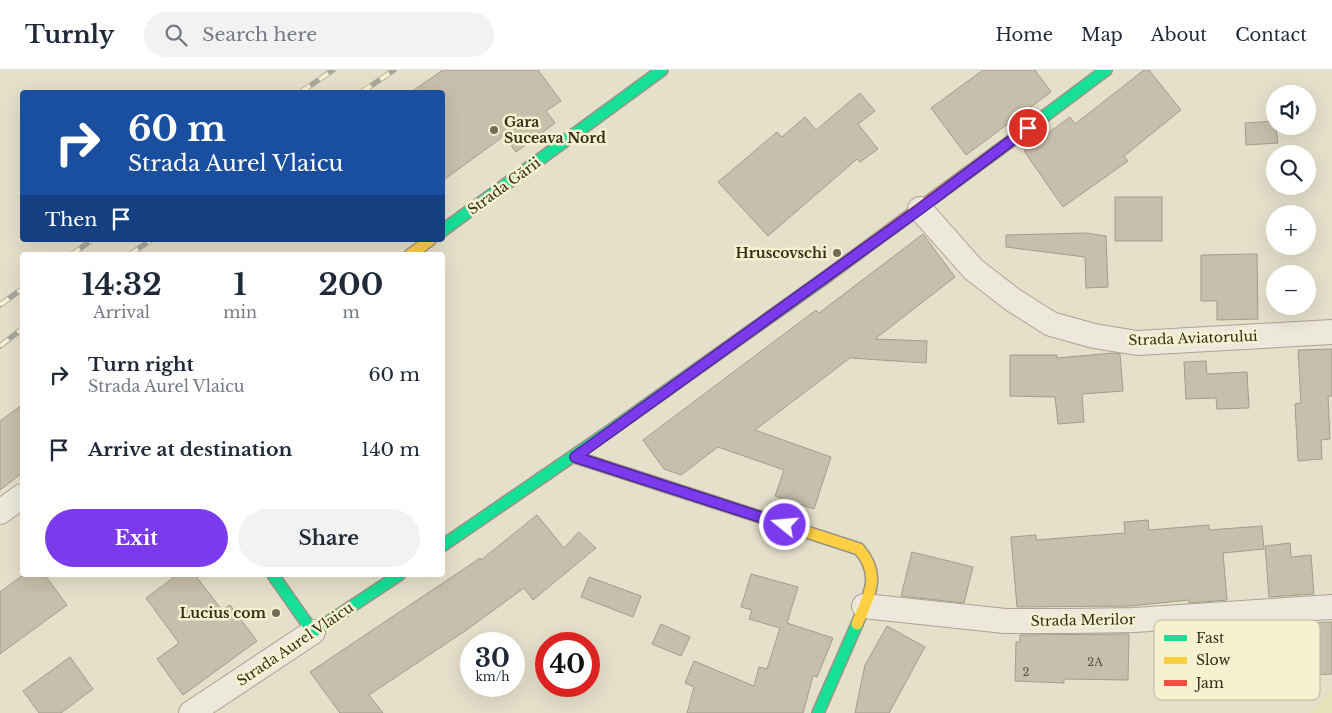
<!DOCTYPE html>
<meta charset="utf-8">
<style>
body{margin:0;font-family:"Libre Baskerville",serif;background:#f2f2f3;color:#1f2937;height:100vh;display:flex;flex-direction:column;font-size:19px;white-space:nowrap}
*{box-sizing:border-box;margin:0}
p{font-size:16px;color:#747a83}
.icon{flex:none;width:28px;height:28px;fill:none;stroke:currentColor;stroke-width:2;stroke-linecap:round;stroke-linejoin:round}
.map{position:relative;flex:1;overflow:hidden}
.drawer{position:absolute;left:20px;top:182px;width:425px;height:325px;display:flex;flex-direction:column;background:#fff;border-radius:5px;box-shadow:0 5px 20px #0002}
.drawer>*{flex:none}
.hud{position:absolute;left:20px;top:20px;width:425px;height:152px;border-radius:5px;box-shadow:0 5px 20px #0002;background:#1a4fa0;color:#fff;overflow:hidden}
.fabs{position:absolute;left:1266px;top:15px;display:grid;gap:10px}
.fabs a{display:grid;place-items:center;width:50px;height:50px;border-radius:50%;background:#fff;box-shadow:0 5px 20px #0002;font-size:25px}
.speed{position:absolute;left:460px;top:562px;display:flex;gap:10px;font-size:25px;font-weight:700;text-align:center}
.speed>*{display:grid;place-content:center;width:65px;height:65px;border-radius:50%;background:#fff;box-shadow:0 5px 20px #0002;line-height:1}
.speed small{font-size:12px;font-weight:400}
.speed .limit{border:8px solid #d22;background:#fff;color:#111}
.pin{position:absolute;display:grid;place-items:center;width:42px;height:42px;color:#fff;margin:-21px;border:2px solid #fff;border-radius:50%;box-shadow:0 1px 5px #0007}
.me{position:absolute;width:55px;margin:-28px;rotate:287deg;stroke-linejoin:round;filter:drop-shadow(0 0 4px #0008)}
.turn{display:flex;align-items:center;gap:18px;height:105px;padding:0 25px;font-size:22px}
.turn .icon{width:65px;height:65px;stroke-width:2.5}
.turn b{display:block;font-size:35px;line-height:42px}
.then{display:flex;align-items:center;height:48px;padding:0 25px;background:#0003;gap:10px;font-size:19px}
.eta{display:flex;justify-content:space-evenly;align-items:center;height:85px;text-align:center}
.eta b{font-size:30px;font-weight:800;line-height:35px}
.action{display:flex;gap:10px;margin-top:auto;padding:10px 25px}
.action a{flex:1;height:58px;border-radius:30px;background:#7c3aed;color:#fff;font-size:20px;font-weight:800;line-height:58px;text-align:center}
.action a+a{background:#f2f2f3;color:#1f2937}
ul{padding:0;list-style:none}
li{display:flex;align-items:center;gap:15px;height:75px;padding:0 25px}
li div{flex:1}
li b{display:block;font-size:19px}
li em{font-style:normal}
header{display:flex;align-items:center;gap:30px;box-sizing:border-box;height:70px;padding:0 25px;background:#fff;border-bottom:1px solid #e0e1e3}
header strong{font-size:24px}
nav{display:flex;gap:28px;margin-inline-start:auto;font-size:18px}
.search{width:350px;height:45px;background:#f2f2f3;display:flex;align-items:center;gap:12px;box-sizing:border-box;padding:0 18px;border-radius:28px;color:#747a83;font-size:19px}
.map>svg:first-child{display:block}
.farmland{fill:#e3e2ba}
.building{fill:#c7bfab;stroke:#a49c8a}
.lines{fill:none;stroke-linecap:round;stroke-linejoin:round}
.street-casing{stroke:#a9a494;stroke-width:26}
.fast-casing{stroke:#989484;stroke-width:14}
.slow-casing{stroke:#989484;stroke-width:14}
.jam-casing{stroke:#989484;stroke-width:14}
.street{stroke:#ece9dc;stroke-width:24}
.fast{stroke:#16e098;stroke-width:11}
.slow{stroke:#ffcf43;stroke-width:11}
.jam{stroke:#f24e42;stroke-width:11}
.rail-casing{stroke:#aaa89d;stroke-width:5.5}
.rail{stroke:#f6f1cf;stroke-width:4;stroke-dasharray:11;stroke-linecap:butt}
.route-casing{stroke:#51269a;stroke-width:12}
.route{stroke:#7c3aed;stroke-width:9}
.poi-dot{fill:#746c59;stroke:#f6f1cf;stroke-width:2}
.labels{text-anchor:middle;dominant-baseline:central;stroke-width:5;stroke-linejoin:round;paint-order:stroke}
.number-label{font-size:11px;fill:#5b5240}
.poi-label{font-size:14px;font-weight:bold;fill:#372d1c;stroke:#f6f1cf;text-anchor:end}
.street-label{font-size:14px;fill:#372d1c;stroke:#f6f1cf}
.key{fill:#f6f1cf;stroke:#bdb699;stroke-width:1}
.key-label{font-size:14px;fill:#372d1c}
</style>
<header>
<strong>Turnly</strong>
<div class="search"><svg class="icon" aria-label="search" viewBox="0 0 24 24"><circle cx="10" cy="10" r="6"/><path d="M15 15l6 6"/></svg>Search here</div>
<nav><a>Home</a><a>Map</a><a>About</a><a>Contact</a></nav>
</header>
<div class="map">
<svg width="1332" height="643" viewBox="0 0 1332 643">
<rect width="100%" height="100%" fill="#e4e0ca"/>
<polygon class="farmland" points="1332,618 1332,643 1310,643"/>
<g class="building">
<polygon points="443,0 538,0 561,31 546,41 555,53 516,82 504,66 442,111 442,22 411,22"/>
<polygon points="983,0 1035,0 1051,22 966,85 931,38"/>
<polygon points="1144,0 1149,0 1181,40 1124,86 1128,91 1063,137 1024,81 1070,47 1075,54"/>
<polygon points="860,23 875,41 858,54 878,79 860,92 857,89 768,166 718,112 777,62 782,67 805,47 816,60"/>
<polygon points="1275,51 1278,73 1246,75 1245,53"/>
<rect x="1115" y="127" width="47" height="44"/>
<polygon points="1086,163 1106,166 1108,217 1086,218 1085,187 1006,177 1006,165"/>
<polygon points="923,164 955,207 875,269 927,271 926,293 850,288 755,360 831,387 814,439 775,426 784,400 718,377 681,405 664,399 643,370 816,240 819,243"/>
<polygon points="1257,184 1258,249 1217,250 1217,231 1201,231 1201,185"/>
<polygon points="1332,279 1332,326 1328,326 1330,369 1321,370 1322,389 1298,391 1295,334 1301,333 1298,280"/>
<polygon points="1114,283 1120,284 1123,321 1082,324 1084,352 1058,354 1055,327 1010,326 1010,285 1057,285 1057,288"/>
<polygon points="1206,291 1207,304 1247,302 1249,338 1217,339 1216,328 1186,329 1184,292"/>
<polygon points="22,335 22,403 0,420 0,351"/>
<polygon points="537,445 564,478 579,462 596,478 533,530 524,518 465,561 369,625 383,643 340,643 310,602 480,488 481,490"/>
<polygon points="1148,450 1149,460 1209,455 1209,460 1262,456 1264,479 1223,483 1227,530 1189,533 1189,530 1130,536 1017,537 1011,467 1036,465 1036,470 1125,463 1124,452"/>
<polygon points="1290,473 1291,487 1311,485 1314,524 1269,527 1265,476"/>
<polygon points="912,482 973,497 964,533 901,526"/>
<polygon points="751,504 798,517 787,553 833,568 817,607 813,606 803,643 687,643 694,617 685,613 694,591 754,616 759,597 767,599 780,558 749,549 752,540 741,537"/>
<polygon points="23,505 45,505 67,535 0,584 0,522"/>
<polygon points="177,505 195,505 222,540 230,535 257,571 183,625 157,589 179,573 146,528"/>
<polygon points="589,507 641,526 633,547 581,527"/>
<polygon points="1332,552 1332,604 1310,605 1310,609 1270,613 1268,593 1230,596 1226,558"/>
<polygon points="661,554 690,567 681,586 652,574"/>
<polygon points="887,556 925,577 889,643 855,643 865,595"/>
<polygon points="1129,564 1128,610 1064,609 1064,613 1015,611 1016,572 1020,572 1020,565"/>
<polygon points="70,587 93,619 61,643 39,643 23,621"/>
</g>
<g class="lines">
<defs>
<g id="street">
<polyline points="920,139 973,199 1013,230 1051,254 1094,266 1137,273 1332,262"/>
<polyline points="0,442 22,426"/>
<polyline points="864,536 1005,551 1070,551 1134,550 1332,537"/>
<polyline points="191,643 313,562"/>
</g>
<g id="fast">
<polyline points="1038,51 1106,0"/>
<polyline points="442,161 662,0"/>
<polyline points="442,476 611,360 822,210"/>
<polyline points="273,505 313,562 399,505"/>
<polyline points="818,643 857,554"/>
</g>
<g id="slow">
<polyline points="410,185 430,170"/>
<path d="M575 387 859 479C882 506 869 525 857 554"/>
</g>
<polyline id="jam" points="822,210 1038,51"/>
</defs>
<use href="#street" class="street-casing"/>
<use href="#fast" class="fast-casing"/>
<use href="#slow" class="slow-casing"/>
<use href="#jam" class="jam-casing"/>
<use href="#street" class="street"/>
<use href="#fast" class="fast"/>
<use href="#slow" class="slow"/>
<use href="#jam" class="jam"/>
<defs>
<g id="rail">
<polyline points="301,22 333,0"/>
<polyline points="362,22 394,0"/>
<polyline points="71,185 92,170"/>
<polyline points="129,185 151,170"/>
<polyline points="0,235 22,219"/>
<polyline points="0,276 22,259"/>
</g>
</defs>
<use href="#rail" class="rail-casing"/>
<use href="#rail" class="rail"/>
</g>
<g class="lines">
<defs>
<polyline id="route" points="785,455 575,387 920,139 1028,58"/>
</defs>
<use href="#route" class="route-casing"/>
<use href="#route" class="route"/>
</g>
<g class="poi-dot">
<circle cx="494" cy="60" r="5"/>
<circle cx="837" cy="183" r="5"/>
<circle cx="276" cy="543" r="5"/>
</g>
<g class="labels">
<g class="number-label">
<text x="1095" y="592">2A</text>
<text x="1026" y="602">2</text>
</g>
<g class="poi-label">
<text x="504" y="52" text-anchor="start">Gara<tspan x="504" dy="16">Suceava Nord</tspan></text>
<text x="827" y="183">Hruscovschi</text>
<text x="266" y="543">Lucius com</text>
</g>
<g class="street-label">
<text transform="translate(504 116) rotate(-36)">Strada Gării</text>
<text transform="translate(1193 268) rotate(-2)">Strada Aviatorului</text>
<text transform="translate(1083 550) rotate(-1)">Strada Merilor</text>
<text transform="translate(295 574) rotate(-34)">Strada Aurel Vlaicu</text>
</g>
</g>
<rect x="1154" y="550" width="166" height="80" rx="8" class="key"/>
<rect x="1164" y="565" width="23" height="6" fill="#16e098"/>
<rect x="1164" y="587" width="23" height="7" fill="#ffcf43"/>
<rect x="1164" y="610" width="23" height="6" fill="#f24e42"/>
<g class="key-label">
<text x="1196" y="573">Fast</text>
<text x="1196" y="595">Slow</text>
<text x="1196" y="618">Jam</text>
</g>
</svg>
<div class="fabs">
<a><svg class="icon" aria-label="sound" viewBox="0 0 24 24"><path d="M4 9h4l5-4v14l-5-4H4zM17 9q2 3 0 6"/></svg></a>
<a><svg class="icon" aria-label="search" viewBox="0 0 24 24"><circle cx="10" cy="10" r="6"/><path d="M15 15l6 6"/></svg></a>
<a>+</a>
<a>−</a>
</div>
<div class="speed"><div>30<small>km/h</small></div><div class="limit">40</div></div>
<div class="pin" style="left:1028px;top:58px;background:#d93025"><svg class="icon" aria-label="arrive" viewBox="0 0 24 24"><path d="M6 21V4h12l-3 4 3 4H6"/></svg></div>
<svg class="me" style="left:785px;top:455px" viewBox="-20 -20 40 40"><circle r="17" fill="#7c3aed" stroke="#fff" stroke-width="3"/><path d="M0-11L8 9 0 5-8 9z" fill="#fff"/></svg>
<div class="hud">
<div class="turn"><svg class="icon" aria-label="right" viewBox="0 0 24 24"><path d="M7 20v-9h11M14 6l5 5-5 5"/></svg><div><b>60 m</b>Strada Aurel Vlaicu</div></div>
<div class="then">Then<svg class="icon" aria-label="arrive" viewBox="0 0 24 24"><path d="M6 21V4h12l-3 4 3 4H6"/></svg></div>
</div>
<section class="drawer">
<div class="eta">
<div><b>14:32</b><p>Arrival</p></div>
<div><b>1</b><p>min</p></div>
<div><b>200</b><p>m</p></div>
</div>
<ul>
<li><svg class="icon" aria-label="right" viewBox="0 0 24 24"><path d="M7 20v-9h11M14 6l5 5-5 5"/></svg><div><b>Turn right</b><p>Strada Aurel Vlaicu</p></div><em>60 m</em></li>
<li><svg class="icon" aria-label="arrive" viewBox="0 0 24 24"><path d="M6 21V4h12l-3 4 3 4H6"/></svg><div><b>Arrive at destination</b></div><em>140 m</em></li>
</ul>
<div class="action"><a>Exit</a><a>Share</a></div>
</section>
</div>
